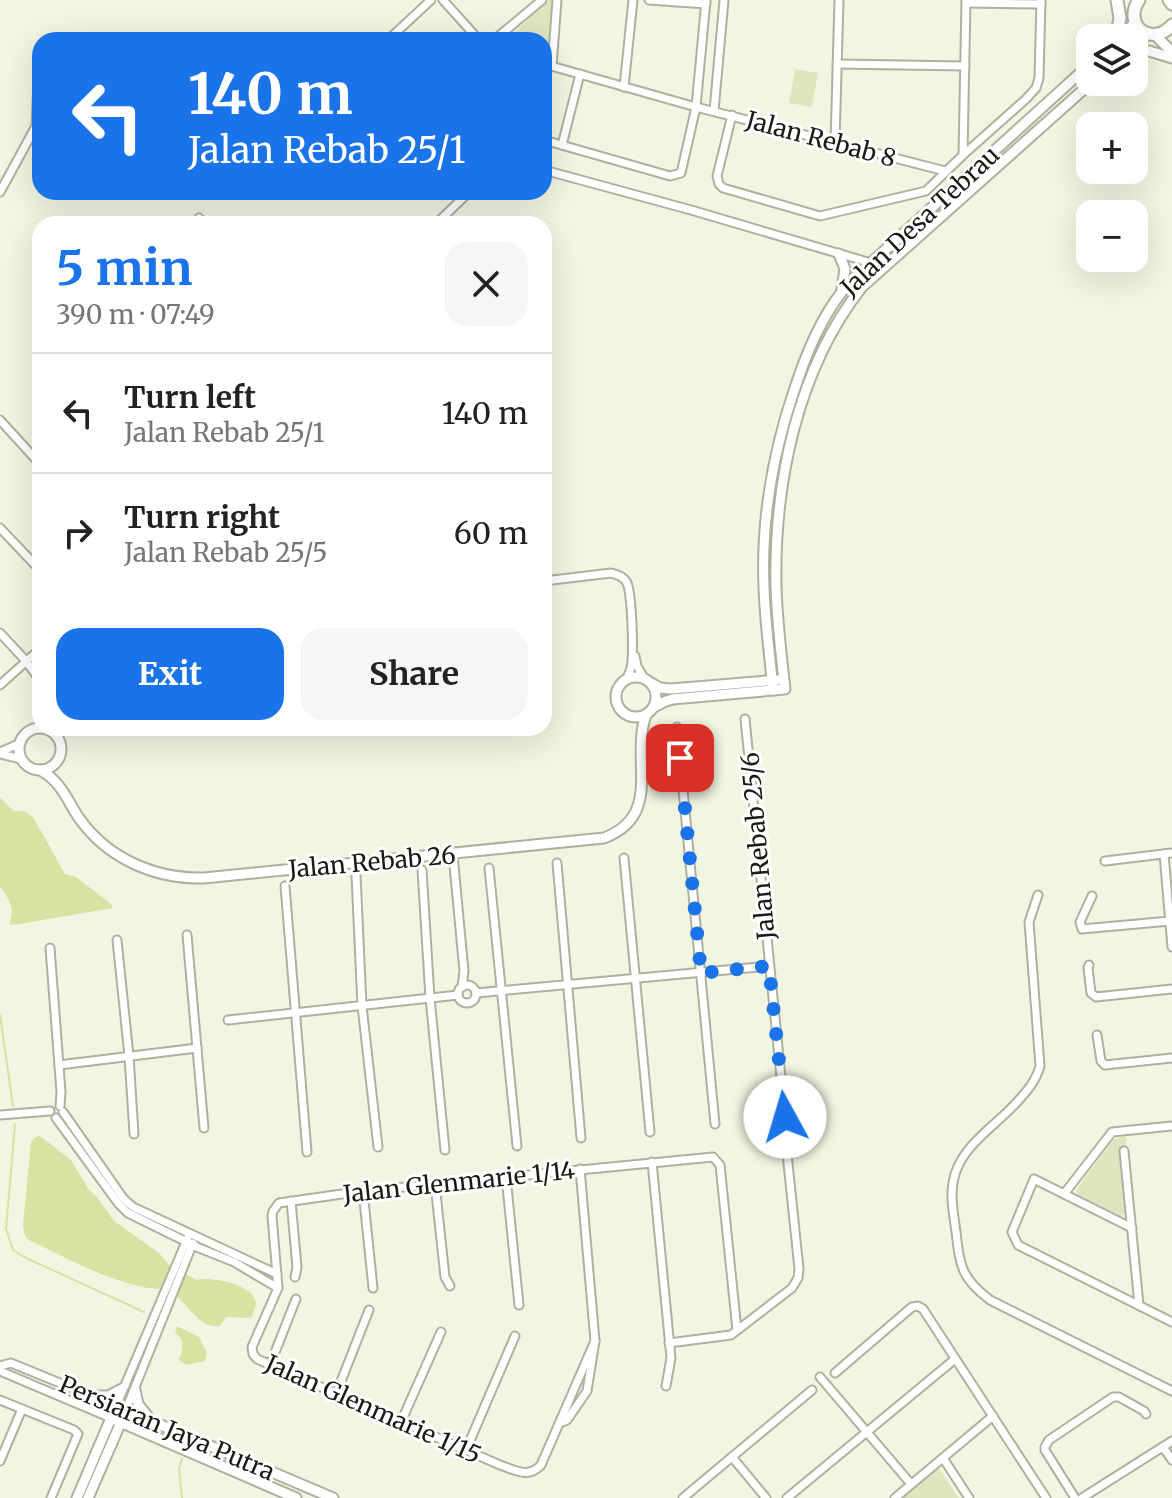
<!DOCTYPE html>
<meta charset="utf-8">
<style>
body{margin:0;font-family:Merriweather,serif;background:#f6f6f6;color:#222;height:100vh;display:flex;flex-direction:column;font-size:30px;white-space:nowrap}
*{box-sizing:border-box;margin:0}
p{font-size:26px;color:#767676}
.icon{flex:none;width:44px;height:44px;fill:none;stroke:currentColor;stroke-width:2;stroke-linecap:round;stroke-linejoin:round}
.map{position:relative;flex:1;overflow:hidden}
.panel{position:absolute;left:32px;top:216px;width:520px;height:520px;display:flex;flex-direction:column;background:#fff;border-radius:24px;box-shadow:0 8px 32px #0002}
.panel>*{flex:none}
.hud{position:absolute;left:32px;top:32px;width:520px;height:168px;border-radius:24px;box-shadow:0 8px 32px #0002;background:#1a73e8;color:#fff;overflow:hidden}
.controls{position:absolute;left:1076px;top:24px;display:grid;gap:16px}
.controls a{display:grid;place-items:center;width:72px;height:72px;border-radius:16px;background:#fff;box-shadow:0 8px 32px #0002;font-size:40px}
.pin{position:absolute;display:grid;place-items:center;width:68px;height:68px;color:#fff;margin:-34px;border-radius:16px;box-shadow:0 4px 12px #0006}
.me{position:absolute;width:88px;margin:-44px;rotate:354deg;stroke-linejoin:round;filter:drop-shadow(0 0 6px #0008)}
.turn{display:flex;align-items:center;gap:28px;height:168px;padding:0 24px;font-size:36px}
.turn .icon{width:104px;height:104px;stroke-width:2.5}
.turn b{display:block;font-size:56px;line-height:68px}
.round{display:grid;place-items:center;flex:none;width:84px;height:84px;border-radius:24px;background:#f6f6f6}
.summary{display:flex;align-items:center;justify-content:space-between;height:136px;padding:0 24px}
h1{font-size:48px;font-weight:700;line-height:60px;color:#1a73e8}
.action{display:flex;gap:16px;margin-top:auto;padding:16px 24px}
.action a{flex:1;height:92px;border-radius:24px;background:#1a73e8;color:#fff;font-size:32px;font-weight:700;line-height:92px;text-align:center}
.action a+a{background:#f6f6f6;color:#222}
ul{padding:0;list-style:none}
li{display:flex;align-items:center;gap:24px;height:120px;padding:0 24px;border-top:2px solid #e0e0e0}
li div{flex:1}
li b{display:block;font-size:30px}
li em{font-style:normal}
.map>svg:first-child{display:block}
.green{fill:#dee6c0}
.water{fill:#d6e3a3}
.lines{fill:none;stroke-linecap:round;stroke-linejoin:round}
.stream{stroke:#d6e3a3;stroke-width:2}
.minor-casing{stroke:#adb19e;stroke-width:11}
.tertiary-casing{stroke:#adb19e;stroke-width:13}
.secondary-casing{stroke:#adb19e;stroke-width:15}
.minor{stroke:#fff;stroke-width:7}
.tertiary{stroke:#fff;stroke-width:9}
.secondary{stroke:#fff;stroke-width:11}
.route{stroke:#1a73e8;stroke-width:14;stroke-dasharray:0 25.2}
.labels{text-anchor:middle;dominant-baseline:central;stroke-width:6;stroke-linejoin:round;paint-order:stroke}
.street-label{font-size:24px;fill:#1a1b14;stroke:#fff}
</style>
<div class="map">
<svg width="1172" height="1498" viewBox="0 0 1172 1498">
<rect width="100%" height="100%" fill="#f1f6e2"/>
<g class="green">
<polygon points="549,0 554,0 549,58 544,57 544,40 506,40"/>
<polygon points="795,69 818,73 812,107 789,103"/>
<polygon points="1126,1136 1127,1147 1120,1149 1125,1213 1121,1216 1077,1194 1076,1190 1114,1139"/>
<polygon points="938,1467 959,1498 901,1498"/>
</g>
<g class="water">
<path d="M0 798 14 811H24L33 817 65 874 76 877 111 904 113 908 13 925 9 924C16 911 9 897 0 887Z"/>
<path d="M40 1136 71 1160 89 1190 97 1197 114 1221 159 1253 170 1266 197 1280C211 1276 256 1285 256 1304 256 1305 252 1315 252 1317L246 1318 226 1317 220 1326C196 1329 188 1300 171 1293 161 1288 158 1289 148 1288 134 1286 119 1280 106 1276 79 1266 53 1251 27 1239L24 1233 23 1225 31 1142 35 1137Z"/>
<path d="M177 1326 199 1337 207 1353 205 1361 186 1365 179 1360C184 1348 185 1341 175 1332Z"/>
</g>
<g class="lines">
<g class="stream">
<polyline points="0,1015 13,1106"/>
<polyline points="15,1124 6,1229 13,1250 24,1257 144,1312"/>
<polyline points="182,1498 179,1468 182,1459"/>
</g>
<defs>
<g id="minor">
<polyline points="443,0 479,40"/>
<polyline points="649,0 706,4"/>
<polyline points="966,3 1041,4"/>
<polyline points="388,40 431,0"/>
<polyline points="494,40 542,0"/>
<polyline points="544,64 696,107 945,171"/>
<polyline points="837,64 965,66"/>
<polyline points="552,66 557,0"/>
<polyline points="624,87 633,0"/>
<polyline points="714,111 724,0"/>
<polyline points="732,115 717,176 719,184 723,188 820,216 926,191 963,155 1026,99 1036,88 1039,78 1041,0"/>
<polyline points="544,140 670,176 681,173 696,107 706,0"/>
<polyline points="835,143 839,0"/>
<polyline points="562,145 580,74"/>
<polyline points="963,155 966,0"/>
<polyline points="544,170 691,210 871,263 878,271"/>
<polyline points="0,192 36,126 38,81"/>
<polyline points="199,218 204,224"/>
<polyline points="436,224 469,192"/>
<polyline points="0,420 40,464"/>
<polyline points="0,528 40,570"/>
<path d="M544 581 611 573C618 575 623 576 627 583 632 595 634 654 631 668 630 671 628 676 626 680"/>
<polyline points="0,633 26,661 39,679"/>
<polyline points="635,656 637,666 644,678"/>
<polyline points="0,685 40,649"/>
<polyline points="745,719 785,1117"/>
<polyline points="677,727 715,1124"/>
<polyline points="56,728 57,737"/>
<polyline points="40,729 40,724"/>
<polyline points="0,752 21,743"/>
<polyline points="0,754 17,758 24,761"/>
<polyline points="1164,854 1172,947"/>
<polyline points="453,855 464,971 462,987"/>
<polyline points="624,858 650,1132"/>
<polyline points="1105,861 1172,853"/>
<polyline points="557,863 581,1138"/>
<polyline points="489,868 517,1146"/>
<polyline points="422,870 430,998 445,1150"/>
<polyline points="356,875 362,1006 378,1147"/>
<polyline points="285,886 307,1152"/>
<path d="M1038 895 1029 922 1040 1066C1036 1081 1027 1091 1017 1102 995 1127 958 1147 953 1183 950 1199 954 1216 956 1232 960 1266 961 1278 990 1300L1172 1391"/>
<polyline points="1092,896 1080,922 1082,929 1170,921"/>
<polyline points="187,935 204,1128"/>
<polyline points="117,940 129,1056 134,1134"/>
<polyline points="50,948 61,1092 60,1106"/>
<polyline points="1089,965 1088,968 1091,993 1096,997 1172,989"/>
<circle cx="467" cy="994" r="9"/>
<polyline points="476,993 769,966"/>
<polyline points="228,1020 458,995"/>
<polyline points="1097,1035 1101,1061 1105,1065 1172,1058"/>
<polyline points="59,1065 197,1048"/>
<polyline points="63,1112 123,1198 133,1207 277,1274"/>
<polyline points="0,1115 50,1111"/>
<polyline points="56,1118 118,1203 128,1213 199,1248 234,1262 278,1288"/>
<polyline points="1124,1151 1139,1305"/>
<polyline points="652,1162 671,1358 666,1386"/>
<polyline points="506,1177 519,1305"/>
<polyline points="435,1184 445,1277 450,1286"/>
<polyline points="363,1191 373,1288"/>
<polyline points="1064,1194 1112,1132 1172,1126"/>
<polyline points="291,1201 297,1267 295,1277"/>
<polyline points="1132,1228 1034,1179 1012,1232 1018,1245 1172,1322"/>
<path d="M595 1341 541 1465C528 1479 515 1470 500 1465L257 1359 253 1354 252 1347 278 1288 272 1216 273 1211 279 1203 363 1191 713 1157 720 1165 737 1330"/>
<polyline points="669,1343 731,1335 792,1288 798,1278 799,1269 786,1144"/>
<polyline points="270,1365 296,1299"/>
<polyline points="0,1366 11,1363 116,1406"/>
<polyline points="0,1371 111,1418 189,1235"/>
<polyline points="835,1373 912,1307 918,1306 923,1309 1046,1498"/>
<polyline points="820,1377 911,1484"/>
<polyline points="336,1394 369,1310"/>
<polyline points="95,1395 108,1395 125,1386"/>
<polyline points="0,1400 74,1430 78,1434 51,1498"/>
<polyline points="121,1422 193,1243"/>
<polyline points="401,1422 441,1332"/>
<polyline points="560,1423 567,1420 587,1391 595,1341 580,1169"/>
<polyline points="1163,1447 1172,1460"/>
<polyline points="466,1450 515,1336"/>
<polyline points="732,1457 766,1498"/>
<polyline points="943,1458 969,1498"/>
<polyline points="0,1461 22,1409"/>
<polyline points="683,1498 812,1390"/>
<polyline points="787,1498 955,1359"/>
<polyline points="895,1498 993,1416"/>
<polyline points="1075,1498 1045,1450 1045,1447 1049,1440 1113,1397 1119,1397 1144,1411 1146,1414"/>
<polyline points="1082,1498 1172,1441"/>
</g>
<g id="tertiary">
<polyline points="1155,35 1172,52"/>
<polyline points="1118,38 1135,23"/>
<polyline points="1134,43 1144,33"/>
<polyline points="1134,51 1149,51 1172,58"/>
<polyline points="839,254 845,269 842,289"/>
<circle cx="636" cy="697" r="20"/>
<polyline points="651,683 660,688 671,689 778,680"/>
<path d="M773 690C770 656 765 621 764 587 761 517 774 448 797 382 809 346 825 309 851 281L1090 64"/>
<path d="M654 707 666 701 673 699 785 689C781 655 777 620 776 586 774 484 797 369 862 287L1092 82"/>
<circle cx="40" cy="749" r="21"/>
<path d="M40 770C61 781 67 800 79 818 108 859 155 879 204 878L604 838C664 815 630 759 646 715"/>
<polyline points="135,1390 138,1404 149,1418"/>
<polyline points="116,1406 333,1498"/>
<polyline points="77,1498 111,1418 296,1498"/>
<polyline points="88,1498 121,1422"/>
</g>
<g id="secondary">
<path d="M1139 0C1122 25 1152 48 1172 25"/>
<polyline points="1169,0 1172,4"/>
<polyline points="1116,38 1120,18 1117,0"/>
</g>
</defs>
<use href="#minor" class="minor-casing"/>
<use href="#tertiary" class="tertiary-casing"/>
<use href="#secondary" class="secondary-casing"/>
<use href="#minor" class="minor"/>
<use href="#tertiary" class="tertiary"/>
<use href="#secondary" class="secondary"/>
</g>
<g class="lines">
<polyline class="route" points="680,758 701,973 769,966 785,1117"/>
</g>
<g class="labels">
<g class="street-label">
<text transform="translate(821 139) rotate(15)">Jalan Rebab 8</text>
<text transform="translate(920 221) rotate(-43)">Jalan Desa Tebrau</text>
<text transform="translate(758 846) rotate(-95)">Jalan Rebab 25/6</text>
<text transform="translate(372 862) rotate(-5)">Jalan Rebab 26</text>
<text transform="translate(459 1182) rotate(-6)">Jalan Glenmarie 1/14</text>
<text transform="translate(373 1409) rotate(24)">Jalan Glenmarie 1/15</text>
<text transform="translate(167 1428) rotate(23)">Persiaran Jaya Putra</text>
</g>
</g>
</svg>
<div class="controls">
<a><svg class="icon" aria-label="layers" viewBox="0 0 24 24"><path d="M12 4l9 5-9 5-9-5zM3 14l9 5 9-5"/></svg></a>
<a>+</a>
<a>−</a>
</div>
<div class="pin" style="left:680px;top:758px;background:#d93025"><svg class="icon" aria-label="arrive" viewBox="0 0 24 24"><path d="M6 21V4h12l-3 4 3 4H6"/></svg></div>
<svg class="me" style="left:785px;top:1117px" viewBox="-20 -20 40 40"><circle r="19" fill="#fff"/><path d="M0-13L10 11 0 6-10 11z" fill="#1a73e8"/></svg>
<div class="hud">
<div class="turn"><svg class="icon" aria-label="left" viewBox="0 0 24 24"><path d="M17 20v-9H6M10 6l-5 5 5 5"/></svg><div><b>140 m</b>Jalan Rebab 25/1</div></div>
</div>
<section class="panel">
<div class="summary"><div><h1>5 min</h1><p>390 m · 07:49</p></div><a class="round"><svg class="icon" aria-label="close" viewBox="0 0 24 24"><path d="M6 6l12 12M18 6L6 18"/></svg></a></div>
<ul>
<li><svg class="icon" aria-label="left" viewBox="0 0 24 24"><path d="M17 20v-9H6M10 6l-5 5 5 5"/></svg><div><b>Turn left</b><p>Jalan Rebab 25/1</p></div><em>140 m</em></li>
<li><svg class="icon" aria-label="right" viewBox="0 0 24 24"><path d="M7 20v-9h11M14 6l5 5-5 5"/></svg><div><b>Turn right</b><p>Jalan Rebab 25/5</p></div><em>60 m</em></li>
</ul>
<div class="action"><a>Exit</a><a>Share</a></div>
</section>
</div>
